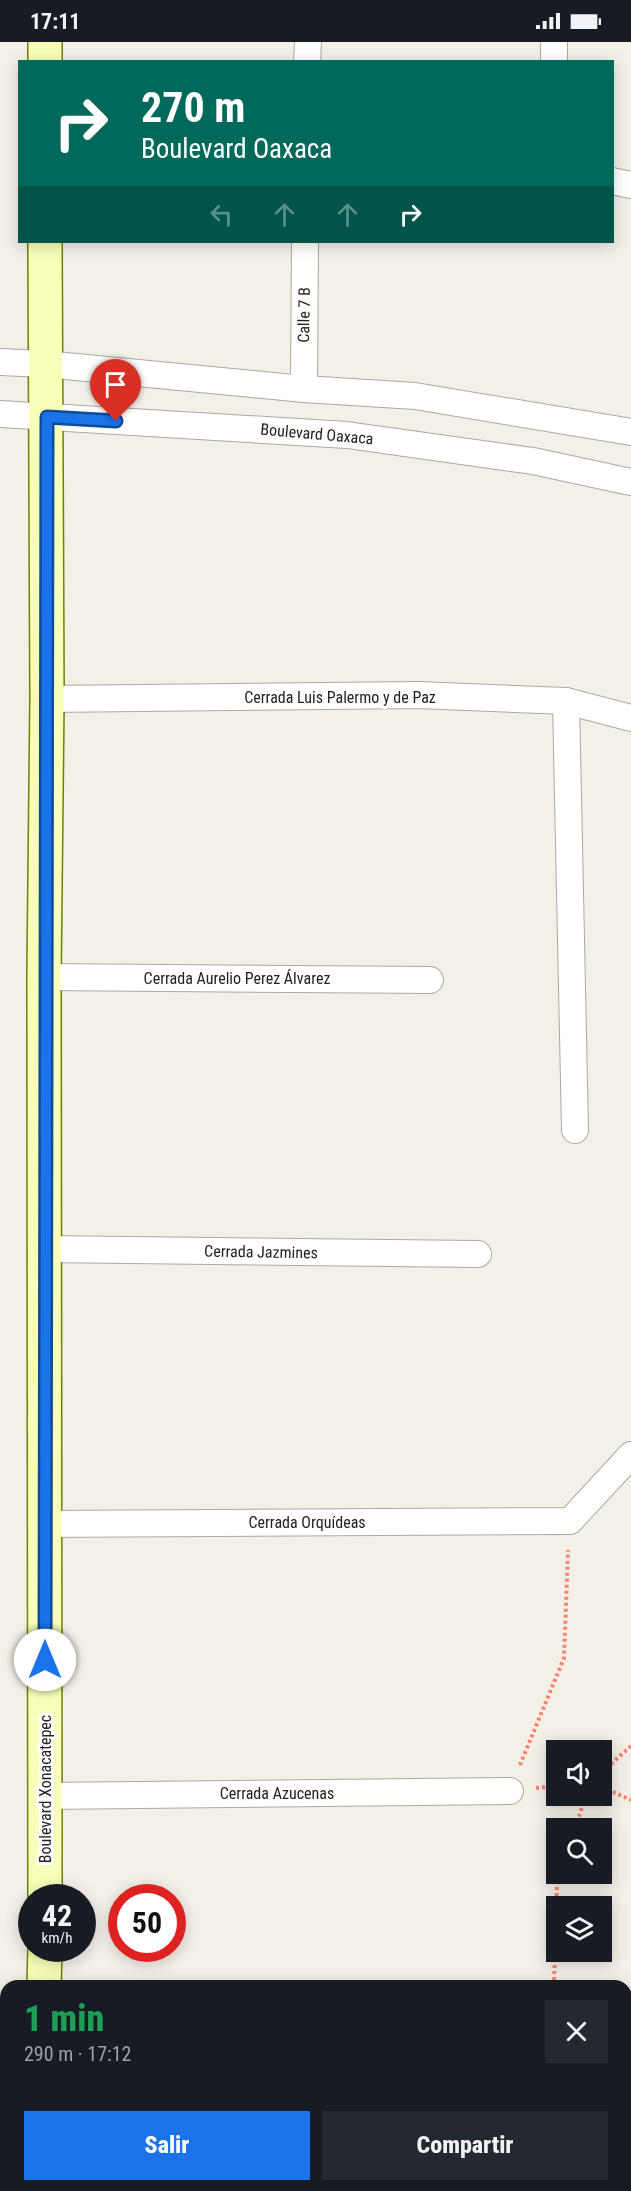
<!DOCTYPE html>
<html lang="es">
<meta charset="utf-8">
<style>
body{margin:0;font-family:"Roboto Condensed",sans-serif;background:#242831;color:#f1f3f6;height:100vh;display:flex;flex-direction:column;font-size:22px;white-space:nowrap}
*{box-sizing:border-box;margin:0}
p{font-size:20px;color:#9ea1a6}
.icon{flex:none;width:33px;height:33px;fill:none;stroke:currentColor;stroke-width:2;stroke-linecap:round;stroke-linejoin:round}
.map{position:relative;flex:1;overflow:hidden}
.side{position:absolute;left:0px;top:1938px;width:632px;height:212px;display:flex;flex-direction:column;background:#171b24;border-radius:18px 18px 0 0;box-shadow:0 3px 15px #0003}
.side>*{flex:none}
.hud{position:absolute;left:18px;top:18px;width:596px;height:183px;border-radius:0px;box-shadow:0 3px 15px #0003;background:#00695c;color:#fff;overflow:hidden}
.buttons{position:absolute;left:546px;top:1698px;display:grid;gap:12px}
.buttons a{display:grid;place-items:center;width:66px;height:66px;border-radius:0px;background:#171b24;box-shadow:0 3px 15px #0003;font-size:30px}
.speed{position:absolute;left:18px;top:1842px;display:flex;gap:12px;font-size:30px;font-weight:700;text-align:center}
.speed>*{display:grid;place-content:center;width:78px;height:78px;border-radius:50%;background:#171b24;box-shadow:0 3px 15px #0003;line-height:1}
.speed small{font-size:15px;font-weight:400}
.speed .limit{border:9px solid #d22;background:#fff;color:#111}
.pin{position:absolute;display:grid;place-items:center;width:51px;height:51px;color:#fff;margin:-62px -26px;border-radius:50% 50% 50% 0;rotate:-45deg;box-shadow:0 0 6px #0007}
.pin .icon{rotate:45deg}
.me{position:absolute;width:66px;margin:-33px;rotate:0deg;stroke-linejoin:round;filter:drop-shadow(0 0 4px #0008)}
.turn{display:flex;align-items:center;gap:21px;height:126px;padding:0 24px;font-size:27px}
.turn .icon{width:78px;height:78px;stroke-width:2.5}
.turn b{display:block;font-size:42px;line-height:51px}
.lanes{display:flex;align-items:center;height:57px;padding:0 24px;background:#0003;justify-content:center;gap:30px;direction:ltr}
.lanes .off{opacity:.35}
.round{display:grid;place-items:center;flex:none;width:63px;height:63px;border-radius:0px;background:#242831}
.headline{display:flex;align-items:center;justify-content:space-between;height:102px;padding:0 24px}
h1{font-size:36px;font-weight:800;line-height:45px;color:#1e9e55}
.primary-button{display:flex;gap:12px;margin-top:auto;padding:12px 24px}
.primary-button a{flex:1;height:69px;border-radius:0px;background:#1a73e8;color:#fff;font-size:24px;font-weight:800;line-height:69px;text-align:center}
.primary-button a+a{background:#242831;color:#f1f3f6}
.status{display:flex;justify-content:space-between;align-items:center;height:42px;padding:0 30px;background:#171b24;direction:ltr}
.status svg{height:16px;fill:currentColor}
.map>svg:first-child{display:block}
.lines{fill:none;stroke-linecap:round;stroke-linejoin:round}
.street-casing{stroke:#a9a9a9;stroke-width:28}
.secondary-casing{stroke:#6e8100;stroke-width:36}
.path{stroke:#ff826c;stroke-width:4;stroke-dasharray:3 3;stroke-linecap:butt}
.street{stroke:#fff;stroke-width:26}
.secondary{stroke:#f8ffb9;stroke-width:33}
.route-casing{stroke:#114b97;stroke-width:15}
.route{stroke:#1a73e8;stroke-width:10}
.labels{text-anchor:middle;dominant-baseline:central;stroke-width:6;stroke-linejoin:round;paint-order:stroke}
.street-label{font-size:16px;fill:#222;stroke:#fff}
</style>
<div class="status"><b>17:11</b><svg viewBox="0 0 49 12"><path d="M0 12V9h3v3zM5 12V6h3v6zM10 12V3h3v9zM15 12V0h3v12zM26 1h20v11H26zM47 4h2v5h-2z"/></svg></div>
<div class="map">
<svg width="631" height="2149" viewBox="0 0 631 2149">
<rect width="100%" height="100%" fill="#f3f0e8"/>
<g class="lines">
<defs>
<g id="street">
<polyline points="554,0 554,20"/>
<polyline points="307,20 308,0"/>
<polyline points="612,139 631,143"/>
<polyline points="0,320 45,322 304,347 415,354 631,390"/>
<polyline points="304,347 305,200"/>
<polyline points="0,372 347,393 533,419 631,440"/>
<polyline points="47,657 418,653 566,659 631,676"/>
<polyline points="566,659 575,1088"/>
<polyline points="44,935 430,938"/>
<polyline points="44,1207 478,1212"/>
<polyline points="45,1482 570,1479 631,1413"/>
<polyline points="45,1754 510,1749"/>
<polyline points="0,2039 6,2038"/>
<polyline points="0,2092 6,2092"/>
<polyline points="626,2098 631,2104"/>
</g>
<g id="secondary">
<polyline points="45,0 45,20"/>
<polyline points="45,1856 44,935 47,657 45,200"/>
<polyline points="44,1944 45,1906"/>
<polyline points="45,2144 45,2149"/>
</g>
</defs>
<use href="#street" class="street-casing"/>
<use href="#secondary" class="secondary-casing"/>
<g class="path">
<polyline points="520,1723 564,1616 568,1508"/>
<polyline points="602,1730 631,1704"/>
<polyline points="602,1745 631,1758"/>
<polyline points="536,1746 556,1744"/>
<polyline points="575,1786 586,1754"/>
<polyline points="554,1944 557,1839 560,1832"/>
<polyline points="556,2149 556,2144"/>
</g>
<use href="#street" class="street"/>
<use href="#secondary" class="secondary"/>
</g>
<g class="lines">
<defs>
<polyline id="route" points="45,1618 47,375 116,379"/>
</defs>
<use href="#route" class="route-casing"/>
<use href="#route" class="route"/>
</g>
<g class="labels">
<g class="street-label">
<text transform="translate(304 273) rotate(-89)">Calle 7 B</text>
<text transform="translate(317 392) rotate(5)">Boulevard Oaxaca</text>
<text x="340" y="655">Cerrada Luis Palermo y de Paz</text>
<text x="237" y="936">Cerrada Aurelio Perez Álvarez</text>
<text transform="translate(261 1210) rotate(1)">Cerrada Jazmines</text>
<text x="307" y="1480">Cerrada Orquídeas</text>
<text transform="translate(45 1747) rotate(-90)">Boulevard Xonacatepec</text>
<text x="277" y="1751">Cerrada Azucenas</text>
</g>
</g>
</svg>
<div class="buttons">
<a><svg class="icon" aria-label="sound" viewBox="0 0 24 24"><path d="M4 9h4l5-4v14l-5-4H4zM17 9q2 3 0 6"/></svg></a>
<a><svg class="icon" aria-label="search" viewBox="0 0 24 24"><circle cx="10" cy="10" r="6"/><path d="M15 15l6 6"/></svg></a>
<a><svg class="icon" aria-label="layers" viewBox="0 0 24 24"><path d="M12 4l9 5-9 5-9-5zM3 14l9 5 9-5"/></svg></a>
</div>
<div class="speed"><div>42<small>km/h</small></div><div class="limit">50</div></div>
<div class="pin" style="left:116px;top:379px;background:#d93025"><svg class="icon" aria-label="arrive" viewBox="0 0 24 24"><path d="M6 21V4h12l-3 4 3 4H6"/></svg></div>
<svg class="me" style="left:45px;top:1618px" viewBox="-20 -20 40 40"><circle r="19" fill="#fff"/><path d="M0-13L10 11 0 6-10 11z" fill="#1a73e8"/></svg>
<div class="hud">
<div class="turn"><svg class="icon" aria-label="right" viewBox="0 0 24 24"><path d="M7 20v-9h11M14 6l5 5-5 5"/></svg><div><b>270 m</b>Boulevard Oaxaca</div></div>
<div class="lanes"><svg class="icon off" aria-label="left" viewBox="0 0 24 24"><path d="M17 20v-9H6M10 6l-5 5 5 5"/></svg><svg class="icon off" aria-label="ahead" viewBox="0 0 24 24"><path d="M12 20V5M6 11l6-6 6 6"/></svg><svg class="icon off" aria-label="ahead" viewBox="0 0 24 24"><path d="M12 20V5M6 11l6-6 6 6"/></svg><svg class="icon" aria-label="right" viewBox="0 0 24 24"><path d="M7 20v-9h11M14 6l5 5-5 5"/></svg></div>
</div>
<section class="side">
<div class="headline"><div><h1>1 min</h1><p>290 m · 17:12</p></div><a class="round"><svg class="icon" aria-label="close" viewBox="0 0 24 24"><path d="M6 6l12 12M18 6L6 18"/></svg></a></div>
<div class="primary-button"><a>Salir</a><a>Compartir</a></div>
</section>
</div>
